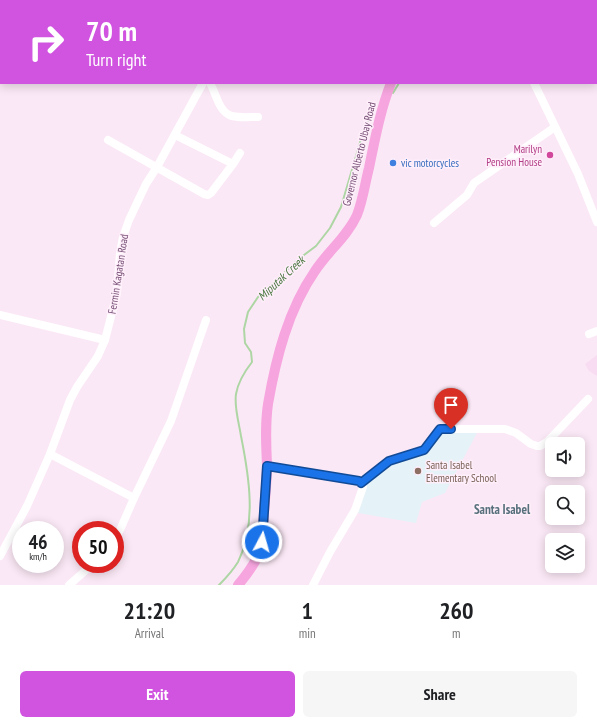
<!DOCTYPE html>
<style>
body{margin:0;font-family:"PT Sans Narrow",sans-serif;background:#f6f6f6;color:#202124;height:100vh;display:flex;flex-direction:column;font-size:15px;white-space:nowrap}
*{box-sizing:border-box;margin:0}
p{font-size:13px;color:#757577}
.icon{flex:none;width:22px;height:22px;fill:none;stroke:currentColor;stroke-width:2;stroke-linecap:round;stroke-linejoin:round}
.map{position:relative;height:585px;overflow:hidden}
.drawer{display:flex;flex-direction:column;background:#fff;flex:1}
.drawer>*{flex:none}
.top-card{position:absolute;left:0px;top:0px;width:597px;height:84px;box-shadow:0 2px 10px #0003;background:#d054df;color:#fff;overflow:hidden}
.tools{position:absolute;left:545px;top:437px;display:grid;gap:8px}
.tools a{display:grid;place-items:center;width:40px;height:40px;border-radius:6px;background:#fff;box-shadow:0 2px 10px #0003;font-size:20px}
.speed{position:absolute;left:12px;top:521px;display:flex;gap:8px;font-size:20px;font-weight:700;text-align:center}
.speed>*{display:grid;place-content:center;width:52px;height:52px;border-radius:50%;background:#fff;box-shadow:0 2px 10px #0003;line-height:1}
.speed small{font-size:10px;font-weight:400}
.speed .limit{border:6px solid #d22;background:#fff;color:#111}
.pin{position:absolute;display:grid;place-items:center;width:34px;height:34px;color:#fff;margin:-41px -17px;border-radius:50% 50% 50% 0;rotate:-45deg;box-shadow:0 0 4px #0007}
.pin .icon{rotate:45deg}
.me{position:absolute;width:44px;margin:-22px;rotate:6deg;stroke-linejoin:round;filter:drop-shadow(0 0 3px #0008)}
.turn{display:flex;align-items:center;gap:14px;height:84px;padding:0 20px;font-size:18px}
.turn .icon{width:52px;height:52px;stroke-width:2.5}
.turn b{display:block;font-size:28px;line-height:34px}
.eta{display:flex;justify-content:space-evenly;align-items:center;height:68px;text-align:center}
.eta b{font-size:24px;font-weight:600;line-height:28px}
.action{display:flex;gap:8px;margin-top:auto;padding:8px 20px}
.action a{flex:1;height:46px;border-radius:6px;background:#d054df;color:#fff;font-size:16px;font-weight:600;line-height:46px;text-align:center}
.action a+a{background:#f6f6f6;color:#202124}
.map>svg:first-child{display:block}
.residential{fill:#f8ddf2}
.education{fill:#e5f2f8}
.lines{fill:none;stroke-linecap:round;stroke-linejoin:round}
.stream{stroke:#add6a4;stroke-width:2}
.minor{stroke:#fff;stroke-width:8}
.major{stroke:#f6a5de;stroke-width:10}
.route-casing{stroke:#114b97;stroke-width:10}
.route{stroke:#1a73e8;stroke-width:7}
.hotel-dot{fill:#d1479c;stroke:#feeffa;stroke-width:1.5}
.shop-dot{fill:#3f7fe0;stroke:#feeffa;stroke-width:1.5}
.education-dot{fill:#8d6e63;stroke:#feeffa;stroke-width:1.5}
.labels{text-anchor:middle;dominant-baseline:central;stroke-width:3;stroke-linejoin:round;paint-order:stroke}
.hotel-label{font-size:11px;fill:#b23c85;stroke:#feeffa;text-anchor:end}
.street-label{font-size:11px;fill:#754d74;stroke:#feeffa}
.shop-label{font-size:11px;fill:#366cbe;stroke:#feeffa;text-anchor:start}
.education-label{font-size:11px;fill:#785e54;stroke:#feeffa;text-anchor:start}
.water-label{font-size:12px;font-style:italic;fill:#4b7841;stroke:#feeffa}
.quarter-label{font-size:13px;font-weight:bold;fill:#57707c;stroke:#feeffa}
</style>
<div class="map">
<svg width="597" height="585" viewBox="0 0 597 585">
<rect width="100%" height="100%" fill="#fbe8f6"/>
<polygon class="residential" points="597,355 597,376 589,371 585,364"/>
<polygon class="education" points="479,429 445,493 422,502 416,523 358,513 367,480 390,462 424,451 441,430"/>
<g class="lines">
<g class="stream">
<polyline points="470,1 472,0"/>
<polyline points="393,93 399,83"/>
<path d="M219 585C226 578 233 570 238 562 257 524 249 476 241 436 239 423 234 407 236 394 238 382 245 371 252 362L251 352 245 343 244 329 248 312 258 297 300 258 316 246 330 228 341 207 364 129 371 115"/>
</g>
<g class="minor">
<polyline points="150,0 151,1"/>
<polyline points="429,0 430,1"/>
<polyline points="65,1 67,0"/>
<polyline points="366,1 367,0"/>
<polyline points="596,9 597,9"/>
<path d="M210 83C216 93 219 113 232 116 240 118 250 117 258 117"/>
<polyline points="534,83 578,174 597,222"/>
<polyline points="175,135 233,164"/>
<polyline points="108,140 204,194 208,195 211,193 233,164 240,153"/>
<polyline points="434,223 467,195 474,183 555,127"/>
<polyline points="0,315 105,340"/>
<polyline points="589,334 597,331"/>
<polyline points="50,454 134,498"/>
<polyline points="267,466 359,481 361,483 363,487 355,510 330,552 313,585"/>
<polyline points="361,483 389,461 424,450 440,429 505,429 516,433 531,444 537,446 540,446 547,442 588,399"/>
<polyline points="115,537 120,530 134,498 171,421 206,320"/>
<polyline points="0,556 27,506 50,454 70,400 77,387 98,356 105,340 117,293 120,253 123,237 129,220 146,184 157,167 203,83"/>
<polyline points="69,585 93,564"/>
</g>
<g class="major">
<polyline points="452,1 453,0"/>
<path d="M238 585C245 577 252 567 257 558 263 544 263 528 264 513 265 497 267 481 267 465 266 444 265 424 268 404 276 358 288 310 315 271 328 251 347 237 357 215 363 200 365 183 369 168 375 139 380 111 391 83"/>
</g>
</g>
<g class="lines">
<defs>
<polyline id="route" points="262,542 267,466 359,481 361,483 389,461 424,450 440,429 451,429"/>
</defs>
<use href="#route" class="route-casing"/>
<use href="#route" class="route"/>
</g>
<circle class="hotel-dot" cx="550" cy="155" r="4"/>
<circle class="shop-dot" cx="393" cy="163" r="4"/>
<circle class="education-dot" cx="418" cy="471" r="4"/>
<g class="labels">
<g class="hotel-label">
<text x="542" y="149">Marilyn<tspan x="542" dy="13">Pension House</tspan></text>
</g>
<g class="street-label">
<text transform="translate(359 154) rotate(-76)">Governor Alberto Ubay Road</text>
<text transform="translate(118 274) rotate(-81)">Fermin Kagatan Road</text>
</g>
<g class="shop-label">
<text x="401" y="163">vic motorcycles</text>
</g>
<g class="education-label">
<text x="426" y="465">Santa Isabel<tspan x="426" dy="13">Elementary School</tspan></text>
</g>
<g class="water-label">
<text transform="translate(281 278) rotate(-43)">Miputak Creek</text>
</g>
<g class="quarter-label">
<text x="502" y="509">Santa Isabel</text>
</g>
</g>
</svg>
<div class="tools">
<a><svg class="icon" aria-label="sound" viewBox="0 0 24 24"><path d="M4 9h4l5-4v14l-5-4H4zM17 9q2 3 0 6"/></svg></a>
<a><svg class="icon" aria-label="search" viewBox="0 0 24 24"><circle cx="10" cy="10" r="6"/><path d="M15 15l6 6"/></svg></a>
<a><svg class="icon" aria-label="layers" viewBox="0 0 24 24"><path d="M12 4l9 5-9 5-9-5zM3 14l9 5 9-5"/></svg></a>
</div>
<div class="speed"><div>46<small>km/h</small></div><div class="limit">50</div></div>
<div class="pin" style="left:451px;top:429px;background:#d93025"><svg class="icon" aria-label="arrive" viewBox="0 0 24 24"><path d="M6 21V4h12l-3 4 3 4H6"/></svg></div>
<svg class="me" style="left:262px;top:542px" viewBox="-20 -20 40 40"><circle r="17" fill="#1a73e8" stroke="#fff" stroke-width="3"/><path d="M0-11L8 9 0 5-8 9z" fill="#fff"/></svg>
<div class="top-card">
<div class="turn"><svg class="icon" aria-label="right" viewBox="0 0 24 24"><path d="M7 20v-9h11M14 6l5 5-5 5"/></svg><div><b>70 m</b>Turn right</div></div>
</div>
</div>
<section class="drawer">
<div class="eta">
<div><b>21:20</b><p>Arrival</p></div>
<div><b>1</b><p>min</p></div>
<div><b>260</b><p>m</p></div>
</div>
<div class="action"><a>Exit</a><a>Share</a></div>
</section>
